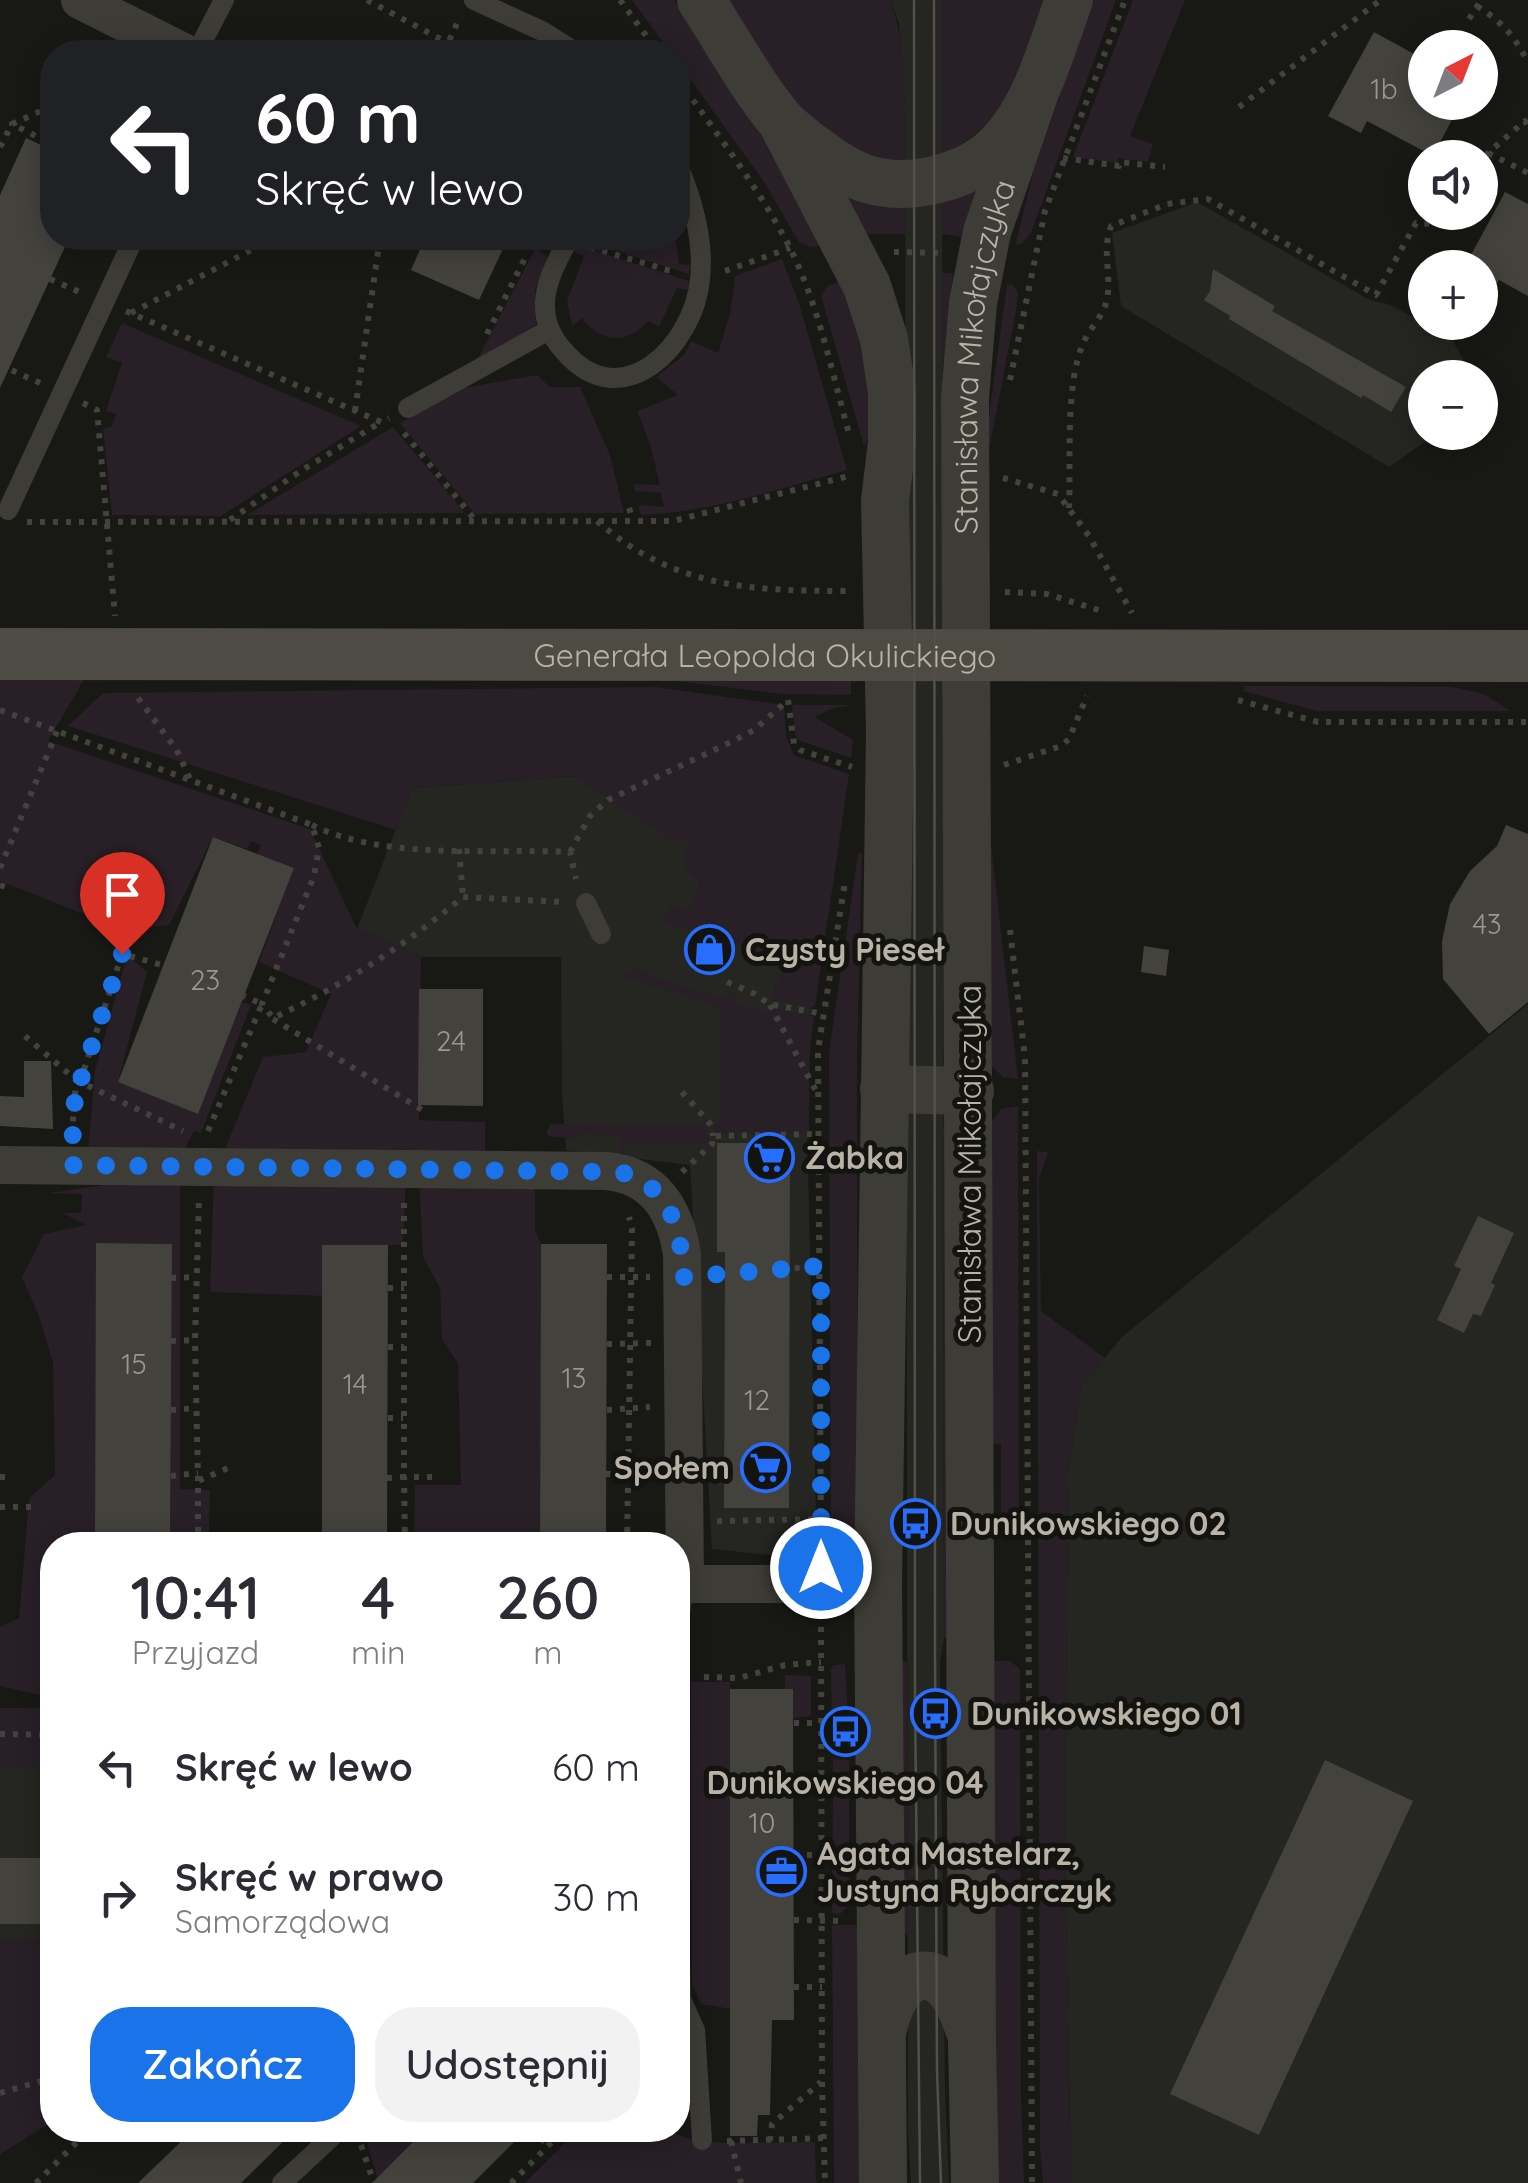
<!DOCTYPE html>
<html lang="pl">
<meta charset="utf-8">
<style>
body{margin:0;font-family:Quicksand,sans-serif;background:#f2f2f3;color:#2b2b33;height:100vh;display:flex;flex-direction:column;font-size:38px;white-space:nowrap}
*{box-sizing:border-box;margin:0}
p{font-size:32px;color:#7c7c81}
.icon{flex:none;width:55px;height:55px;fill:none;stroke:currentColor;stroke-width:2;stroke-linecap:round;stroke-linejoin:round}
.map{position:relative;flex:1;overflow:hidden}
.panel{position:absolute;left:40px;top:1532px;width:650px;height:610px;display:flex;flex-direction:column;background:#fff;border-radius:40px;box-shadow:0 5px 25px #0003}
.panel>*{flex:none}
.hud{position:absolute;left:40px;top:40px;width:650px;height:210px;border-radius:40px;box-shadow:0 5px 25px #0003;background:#202124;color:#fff;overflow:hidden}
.needle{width:65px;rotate:42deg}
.tools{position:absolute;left:1408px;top:30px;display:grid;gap:20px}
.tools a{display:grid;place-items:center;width:90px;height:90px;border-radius:50%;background:#fff;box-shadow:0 5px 25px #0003;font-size:50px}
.pin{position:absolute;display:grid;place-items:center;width:85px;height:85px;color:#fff;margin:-102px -42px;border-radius:50% 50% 50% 0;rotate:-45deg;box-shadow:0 0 10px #0007}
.pin .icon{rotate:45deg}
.me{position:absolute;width:110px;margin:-55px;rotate:0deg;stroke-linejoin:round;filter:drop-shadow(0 0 8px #0008)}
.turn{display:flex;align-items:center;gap:35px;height:210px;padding:0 50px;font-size:45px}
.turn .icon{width:130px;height:130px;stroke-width:2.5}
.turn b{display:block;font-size:70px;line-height:85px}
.eta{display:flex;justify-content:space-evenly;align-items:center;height:170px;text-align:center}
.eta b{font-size:60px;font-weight:600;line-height:70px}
.cta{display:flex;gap:20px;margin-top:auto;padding:20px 50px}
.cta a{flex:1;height:115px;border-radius:40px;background:#1a73e8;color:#fff;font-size:40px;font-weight:600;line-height:115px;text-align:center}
.cta a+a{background:#f2f2f3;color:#2b2b33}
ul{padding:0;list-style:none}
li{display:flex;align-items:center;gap:30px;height:130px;padding:0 50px}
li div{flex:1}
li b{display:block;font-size:38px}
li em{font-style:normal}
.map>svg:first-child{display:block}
.built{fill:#252521}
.green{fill:#281f27}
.building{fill:#43423c}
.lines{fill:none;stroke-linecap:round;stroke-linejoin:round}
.path{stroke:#44423c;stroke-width:6;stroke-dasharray:5 8;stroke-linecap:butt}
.service{stroke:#3d3c36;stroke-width:20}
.minor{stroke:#3d3c36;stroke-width:38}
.tertiary{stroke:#3d3c36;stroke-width:48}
.secondary{stroke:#4d4b44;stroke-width:52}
.tram{stroke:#525049;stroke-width:2.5}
.route{stroke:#1a73e8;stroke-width:18;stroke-dasharray:0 32.4}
.labels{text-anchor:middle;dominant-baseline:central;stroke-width:10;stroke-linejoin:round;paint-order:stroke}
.number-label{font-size:28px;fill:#9c978c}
.street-label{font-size:32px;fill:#b9b3a6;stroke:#131310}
.poi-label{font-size:32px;font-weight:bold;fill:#b9b3a6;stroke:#131310;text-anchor:start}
</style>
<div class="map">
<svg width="1528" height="2183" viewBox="0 0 1528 2183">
<rect width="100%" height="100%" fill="#181815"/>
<g class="built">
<polygon points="890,0 942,0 944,1638 940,1662 945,2089 949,2183 911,2183 908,2132 905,161 899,23"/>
<polygon points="1197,202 1370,300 1388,304 1451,337 1472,377 1425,378 1425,432 1437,433 1389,467 1121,306 1112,233"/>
<polygon points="574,776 820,892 806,1081 817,1560 712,1549 690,1165 566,1150 562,1093 561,957 421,957 357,929 412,788"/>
<polygon points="1528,1004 1528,2183 1071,2183 1065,1853 1068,1471 1081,1387 1121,1338"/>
<polygon points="0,1768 52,1768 52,2054 0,2069"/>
</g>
<g class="green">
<polygon points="632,0 674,0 771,145 832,244 810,247 799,242 764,182 678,62 678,52 670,52"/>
<path d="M724 0H890C909 51 904 108 905 161L867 158 807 121Z"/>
<path d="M942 0H1049C1022 64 1011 125 942 154Z"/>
<polygon points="1093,0 1116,0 1031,233 1022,244 1015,246 1034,169"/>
<polygon points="1133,0 1185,0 1130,136 1153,144 1148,162 1118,158 1117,163 1073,157"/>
<polygon points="819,175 905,205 905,234 866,234"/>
<polygon points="977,185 961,237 942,234 942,200"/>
<polygon points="609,238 675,238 679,264 690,265 689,274 602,246"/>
<path d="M577 245 689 281 688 290 677 288 659 327 648 321C627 345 601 343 582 318L572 326 567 301 584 256 574 252Z"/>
<polygon points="535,249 548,257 535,290 536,325 476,362"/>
<path d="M782 259 799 303 847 470C780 489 711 512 641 515L638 505 664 507 661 493 635 491 633 484 660 485 650 444 637 411 678 395 656 377 684 355 691 341 718 353 730 314 735 276Z"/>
<polygon points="942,273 953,273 946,347 945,513 942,513"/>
<polygon points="848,279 878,424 864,446 821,296 827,286"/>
<polygon points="1007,284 1013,285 1018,293 1016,311 990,445 985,445"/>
<polygon points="122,323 361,426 221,516 112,515 103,429 112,426 116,414 106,411 122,363 106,357"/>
<polygon points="537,375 550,387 580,387 610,455 624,513 475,514 400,423 463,388"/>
<polygon points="393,427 465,513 247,515"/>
<polygon points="0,678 85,678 48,741 310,829 357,929 421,957 419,1120 485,1122 485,1162 221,1158 263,1057 306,1052 331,994 259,962 293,868 257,854 261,845 251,841 247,849 213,837 169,925 124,930 0,881"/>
<polygon points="851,680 851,695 782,694 676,681"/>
<polygon points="1245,686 1452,687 1484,694 1510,711 1317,711 1243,691"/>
<polygon points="656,687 784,705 786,737 794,755 849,774 815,1007 772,1000 776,980 780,981 785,962 782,959 663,922 670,906 689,911 700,882 683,866 688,843 668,838 574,776 412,788 396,830 68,726 103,693"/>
<polygon points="792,705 851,705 831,709 815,717 853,740 851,758 798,740 795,735"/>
<polygon points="988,844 991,844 1018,1079 1003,1077 992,1066"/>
<polygon points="858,853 862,853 857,1064 858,1533 850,1555 831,1566 829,1052"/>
<polygon points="127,955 147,972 118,1082 198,1113 242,1002 251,1005 201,1133 194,1131 180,1157 88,1152 95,1071"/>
<polygon points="640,969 662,980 726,999 729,992 738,996 737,1003 768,1013 769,1008 814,1016 810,1048 809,1132 716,1133 715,1125 719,1124 719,1007 621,975"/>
<polygon points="1018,1106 1019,1516 1014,1524 1001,1523 1001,1444 993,1444 992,1122 1001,1109"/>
<polygon points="551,1124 709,1125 709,1143 625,1144 624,1159 621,1159 620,1135 579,1133 578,1138 551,1137 546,1133"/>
<polygon points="943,1124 947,1128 954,1638 944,1638"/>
<polygon points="1037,1151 1048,1152 1039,1179 1041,1311 1105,1358 1081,1387 1068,1471 1065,1853 1071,2183 1043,2183 1040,2149"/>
<polygon points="180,1174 180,1489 210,1490 209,1538 322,1542 322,1545 170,1545 172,1244 97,1243 95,1545 52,1545 52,1698 0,1686 0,1627 19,1618 29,1498 55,1475 53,1363 39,1316 22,1277 44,1234 86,1225 63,1213 81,1213 82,1194 48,1193"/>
<polygon points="214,1174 406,1177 403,1245 322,1245 322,1296 210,1292"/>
<polygon points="419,1178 535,1178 535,1230 541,1244 540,1545 414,1545 415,1485 461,1485 458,1363 442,1340 440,1288 423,1257"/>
<polygon points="994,1661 1010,1661 1020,1669 1021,2095 1024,2183 997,2183 995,2155"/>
<polygon points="897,1662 907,1662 908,1936 903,1932"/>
<polygon points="845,1664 848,1715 840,1715 840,1751 832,1751 831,1668 834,1665"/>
<polygon points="785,1675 811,1676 811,1716 793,1718 793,1690 785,1689"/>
<polygon points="691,1682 730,1682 731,2009 701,2004 692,1984"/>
<rect x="0" y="1708" width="52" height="60"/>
<polygon points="833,1759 849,1760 849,1905 840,1914 832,1913"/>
<polygon points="832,1925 858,1925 863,2183 834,2183"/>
<polygon points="52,1938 52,2122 0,2154 0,1939"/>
<polygon points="363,2130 425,2130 379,2176 384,2183 379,2183"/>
<polygon points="578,2130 665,2130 696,2141 726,2143 815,2142 816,2183 525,2183"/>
</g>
<g class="building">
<polygon points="1374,32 1425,60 1425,102 1461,102 1433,156 1367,121 1361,133 1328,116"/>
<polygon points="26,138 52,150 52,238 69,238 0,388 0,195"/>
<polygon points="1505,192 1528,204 1528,296 1499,280 1480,314 1480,268 1464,268"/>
<polygon points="425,238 508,238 479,300 411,270"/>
<polygon points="1213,269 1275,306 1272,311 1406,387 1391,412 1363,395 1361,398 1229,319 1230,316 1204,300 1210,291"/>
<polygon points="1506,825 1528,834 1528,1002 1489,1034 1443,979 1442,941 1450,904 1470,871 1497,846"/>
<polygon points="213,837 294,868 198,1114 118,1082"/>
<polygon points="1144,946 1169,950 1166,976 1141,972"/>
<polygon points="419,989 483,989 483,1106 418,1105"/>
<polygon points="24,1061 51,1061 53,1129 0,1126 0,1096 24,1097"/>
<polygon points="717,1143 790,1143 789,1508 724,1508 725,1252 717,1252"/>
<polygon points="1478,1216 1514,1233 1491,1283 1495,1285 1481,1316 1473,1314 1464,1333 1437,1320 1461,1269 1454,1266"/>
<polygon points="96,1243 172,1244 170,1545 95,1545"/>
<polygon points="541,1244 607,1244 606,1545 540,1545"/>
<polygon points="322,1245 388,1245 387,1545 322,1545"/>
<polygon points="730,1689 793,1689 794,2020 772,2020 770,2115 758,2115 757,2136 730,2136"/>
<polygon points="1325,1760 1413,1801 1259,2135 1170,2094"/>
<polygon points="0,1858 52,1858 52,1890 41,1890 41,1924 0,1924"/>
<polygon points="193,2130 295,2130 241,2183 138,2183"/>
<polygon points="425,2130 526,2130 473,2183 372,2183"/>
</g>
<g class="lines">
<g class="path">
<polyline points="367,0 465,52"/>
<polyline points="620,0 658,52"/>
<path d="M1477 6C1501 21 1516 37 1528 63"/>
<polyline points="1469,19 1481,0"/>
<polyline points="444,52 459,19"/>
<path d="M678 79C716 133 758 187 789 246 819 305 832 374 850 437"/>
<polyline points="52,106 12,124 52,144"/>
<polyline points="1239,107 1378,2"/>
<polyline points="0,147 12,124"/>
<polyline points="1488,153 1528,173"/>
<polyline points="1063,158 1119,166 1120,162 1165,167"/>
<polyline points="1480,168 1488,153 1525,121 1528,126"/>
<polyline points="590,247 674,272"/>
<polyline points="894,252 946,253"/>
<polyline points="725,271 790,248"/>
<polyline points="50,279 82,293"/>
<polyline points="126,311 381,422 389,418"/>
<polyline points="131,313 274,238"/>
<polyline points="487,334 526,256"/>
<polyline points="0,365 40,383"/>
<polyline points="1010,380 1045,211 1125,0"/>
<polyline points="83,403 97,410 115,616"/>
<polyline points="355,411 380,238"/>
<polyline points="404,433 475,520"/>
<polyline points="1003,478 1058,494 1089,536 1132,613"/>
<polyline points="629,508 633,520"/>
<path d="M1069 508C1071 461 1065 385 1083 344 1088 330 1102 318 1106 303 1113 277 1101 252 1111 226L1167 204 1208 199 1376 295 1416 223 1448 225 1455 212"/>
<polyline points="230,520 299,472 381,422"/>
<path d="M597 521C674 588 751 591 848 591"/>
<polyline points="27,522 673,521 849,476"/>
<polyline points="1005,592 1047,594 1105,612"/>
<polyline points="138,698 176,749 190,779"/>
<polyline points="788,700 794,744 800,750 852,767"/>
<polyline points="1238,700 1318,722 1528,722"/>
<path d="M0 710 312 825 319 848 314 876 262 1004 273 1018C342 986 404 946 463 897L565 902"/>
<polyline points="1004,765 1061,746 1069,739 1087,696"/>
<path d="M312 825C386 861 490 848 570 852L576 879"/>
<polyline points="459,849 463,897"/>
<polyline points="570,852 590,816 608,800 731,742 754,730 788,700"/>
<polyline points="0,868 58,729"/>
<polyline points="0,885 11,889"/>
<polyline points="1010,930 1025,1058 1032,2183"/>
<polyline points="727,982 755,994 769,1004 823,1014"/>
<polyline points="770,1005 816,1091"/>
<polyline points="273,1019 424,1111"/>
<polyline points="25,1036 76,1080 72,1134"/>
<polyline points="76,1080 183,1131"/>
<polyline points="80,1082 122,954 166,966"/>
<polyline points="682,1092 712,1126 713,1136"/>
<polyline points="208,1131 262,1004 244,996"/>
<polyline points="682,1172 712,1144 713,1136 817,1134"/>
<polyline points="717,1275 821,1266"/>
<polyline points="607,1277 650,1277"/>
<polyline points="171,1278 197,1277"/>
<polyline points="388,1288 404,1288"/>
<polyline points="171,1341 195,1340"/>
<polyline points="607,1344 651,1343"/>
<polyline points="388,1347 404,1347"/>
<polyline points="171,1410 197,1408"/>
<polyline points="607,1410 650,1407"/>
<polyline points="388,1418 403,1418"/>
<polyline points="606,1474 650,1474"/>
<polyline points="171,1476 198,1473"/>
<polyline points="0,1477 7,1477"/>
<polyline points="387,1478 404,1477 404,1201"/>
<polyline points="198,1481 195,1340 199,1198"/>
<polyline points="0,1507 35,1507"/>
<polyline points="717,1521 820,1519"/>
<polyline points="606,1539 650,1540"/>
<polyline points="387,1543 405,1542"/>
<polyline points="170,1544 198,1542"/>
<polyline points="198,1545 198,1481 228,1468"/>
<polyline points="405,1545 404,1477 435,1477"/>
<polyline points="627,1545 632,1229 629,1217"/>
<polyline points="821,1552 818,1050 845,882"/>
<polyline points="821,1614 822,2081 825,2183"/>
<polyline points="704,1677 739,1678 785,1665 821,1662"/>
<polyline points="794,1723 821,1723"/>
<polyline points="0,1734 52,1735"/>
<polyline points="793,1789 821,1789"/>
<polyline points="794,1855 821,1855"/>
<polyline points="794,1920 842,1921"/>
<polyline points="794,1987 822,1987"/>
<polyline points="0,2093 52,2078"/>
<polyline points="531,2130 548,2145"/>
<polyline points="727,2141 826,2138"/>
<polyline points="731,2141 741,2183"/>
<polyline points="770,2141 772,2124 821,2082"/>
<polyline points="361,2145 374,2183"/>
<polyline points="36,2183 89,2130"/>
<polyline points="511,2183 564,2130"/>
</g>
<g class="service">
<polyline points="474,0 542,31 575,52"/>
<polyline points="197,52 224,0"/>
<path d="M569 238C559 258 546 279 545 302 544 322 551 337 564 351 622 419 694 345 700 279 704 242 693 200 678 166"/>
<polyline points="408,408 549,330"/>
<polyline points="8,510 134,238"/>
<polyline points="586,903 601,934"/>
<polyline points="678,1851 678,1623 685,1584"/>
<polyline points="678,1892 681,1999 695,2030 702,2140"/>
<polyline points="282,2183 339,2130"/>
</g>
<g class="minor">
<polyline points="80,0 183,52"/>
<path d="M0 1165 607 1171C655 1176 675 1210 682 1254L685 1584H878"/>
</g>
<g class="tertiary">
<path d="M701 0C727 40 751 85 782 122 788 129 798 135 805 142 823 155 843 171 864 178 908 193 968 178 1000 145 1037 107 1051 48 1069 0"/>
<polyline points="783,124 867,286 884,339 892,392 892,443 885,500 890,731 878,1584 883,2183"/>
<polyline points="884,1089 970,1091"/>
<path d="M882 2033C897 1959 947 1955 969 2029"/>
<path id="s1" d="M975 2183 972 2042 965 398 973 303 987 232 1034 95"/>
</g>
<path class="secondary" id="s2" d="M0 654 1528 656"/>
<g class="tram">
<polyline points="914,0 915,1696 920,2183"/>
<polyline points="934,0 935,1653 937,2071 941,2183"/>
</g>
</g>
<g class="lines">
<path class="route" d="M122 954 80 1082 76 1080 71 1165 619 1172C670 1184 682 1231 683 1277L821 1266V1568"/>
</g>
<defs>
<symbol id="shop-ring" viewBox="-11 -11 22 22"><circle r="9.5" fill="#131310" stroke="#276dfe" stroke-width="1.5"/><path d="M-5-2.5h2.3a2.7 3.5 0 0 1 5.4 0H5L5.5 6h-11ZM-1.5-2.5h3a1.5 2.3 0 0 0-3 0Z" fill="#276dfe"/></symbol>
<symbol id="supermarket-ring" viewBox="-11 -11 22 22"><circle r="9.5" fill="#131310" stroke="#276dfe" stroke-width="1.5"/><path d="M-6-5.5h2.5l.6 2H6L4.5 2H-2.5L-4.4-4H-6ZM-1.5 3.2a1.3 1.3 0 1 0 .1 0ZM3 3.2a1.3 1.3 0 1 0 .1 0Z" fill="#276dfe"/></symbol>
<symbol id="bus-ring" viewBox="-11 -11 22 22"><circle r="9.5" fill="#131310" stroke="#276dfe" stroke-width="1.5"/><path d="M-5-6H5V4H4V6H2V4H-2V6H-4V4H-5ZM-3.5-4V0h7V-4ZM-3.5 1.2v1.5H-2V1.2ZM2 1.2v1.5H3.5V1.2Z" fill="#276dfe"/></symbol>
<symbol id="office-ring" viewBox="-11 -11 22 22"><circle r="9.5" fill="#131310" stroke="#276dfe" stroke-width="1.5"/><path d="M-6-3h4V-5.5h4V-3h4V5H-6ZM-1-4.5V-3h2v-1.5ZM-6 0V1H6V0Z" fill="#276dfe"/></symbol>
</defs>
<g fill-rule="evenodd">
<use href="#shop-ring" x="682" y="922" width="55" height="55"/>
<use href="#supermarket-ring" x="742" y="1130" width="55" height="55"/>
<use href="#supermarket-ring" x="738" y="1440" width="55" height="55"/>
<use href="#bus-ring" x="888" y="1496" width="55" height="55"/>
<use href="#bus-ring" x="908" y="1686" width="55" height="55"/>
<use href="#bus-ring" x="818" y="1704" width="55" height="55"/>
<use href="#office-ring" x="754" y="1844" width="55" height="55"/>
</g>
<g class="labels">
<g class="number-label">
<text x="1384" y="88">1b</text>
<text x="1487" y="923">43</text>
<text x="205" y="979">23</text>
<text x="451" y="1040">24</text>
<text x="134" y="1363">15</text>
<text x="574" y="1377">13</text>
<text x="355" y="1383">14</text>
<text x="757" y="1399">12</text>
<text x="762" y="1822">10</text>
</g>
<g class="street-label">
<text stroke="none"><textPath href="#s1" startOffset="1828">Stanisława Mikołajczyka</textPath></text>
<text stroke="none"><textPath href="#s2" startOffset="765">Generała Leopolda Okulickiego</textPath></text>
<text transform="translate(969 1164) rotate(-90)">Stanisława Mikołajczyka</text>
</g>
<g class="poi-label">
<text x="745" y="949">Czysty Pieseł</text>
<text x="805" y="1157">Żabka</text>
<text x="730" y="1467" text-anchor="end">Społem</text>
<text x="950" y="1523">Dunikowskiego 02</text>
<text x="971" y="1713">Dunikowskiego 01</text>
<text x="845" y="1782" text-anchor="middle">Dunikowskiego 04</text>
<text x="817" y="1853">Agata Mastelarz,<tspan x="817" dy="37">Justyna Rybarczyk</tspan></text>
</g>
</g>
</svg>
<div class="tools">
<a><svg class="needle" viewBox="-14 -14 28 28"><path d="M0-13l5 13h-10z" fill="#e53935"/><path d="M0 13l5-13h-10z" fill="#7c7c81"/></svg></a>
<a><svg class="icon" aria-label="sound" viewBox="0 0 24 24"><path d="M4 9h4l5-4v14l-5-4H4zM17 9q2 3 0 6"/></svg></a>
<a>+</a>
<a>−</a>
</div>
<div class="pin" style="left:122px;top:954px;background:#d93025"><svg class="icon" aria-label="arrive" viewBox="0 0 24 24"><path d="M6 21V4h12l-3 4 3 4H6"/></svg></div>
<svg class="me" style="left:821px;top:1568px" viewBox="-20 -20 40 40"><circle r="17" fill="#1a73e8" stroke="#fff" stroke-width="3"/><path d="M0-11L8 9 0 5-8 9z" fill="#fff"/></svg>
<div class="hud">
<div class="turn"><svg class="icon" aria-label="left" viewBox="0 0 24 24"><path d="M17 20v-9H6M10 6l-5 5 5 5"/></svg><div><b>60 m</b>Skręć w lewo</div></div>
</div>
<section class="panel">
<div class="eta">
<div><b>10:41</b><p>Przyjazd</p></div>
<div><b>4</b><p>min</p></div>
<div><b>260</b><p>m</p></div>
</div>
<ul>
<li><svg class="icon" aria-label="left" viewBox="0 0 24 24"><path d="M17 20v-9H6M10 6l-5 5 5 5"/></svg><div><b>Skręć w lewo</b></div><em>60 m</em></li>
<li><svg class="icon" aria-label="right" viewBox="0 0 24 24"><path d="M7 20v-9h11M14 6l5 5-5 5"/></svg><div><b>Skręć w prawo</b><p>Samorządowa</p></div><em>30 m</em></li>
</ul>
<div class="cta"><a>Zakończ</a><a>Udostępnij</a></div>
</section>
</div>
